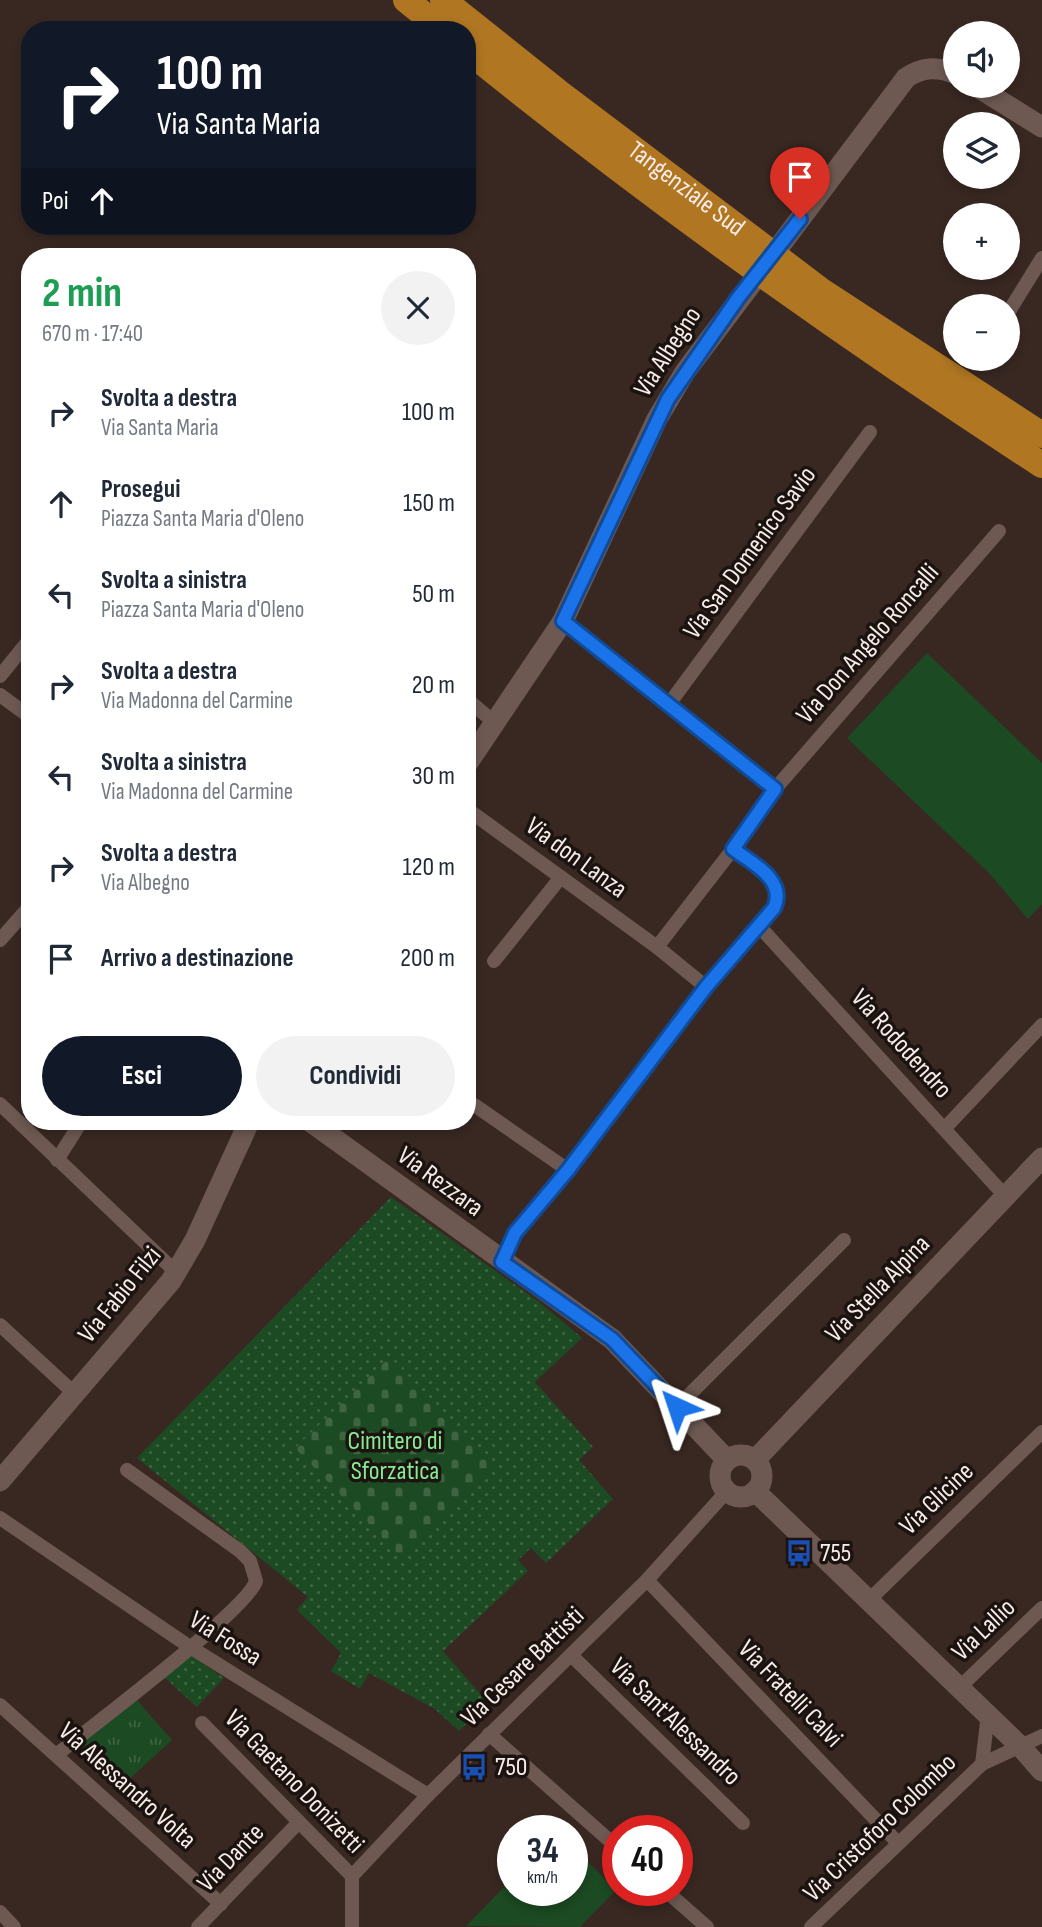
<!DOCTYPE html>
<html lang="it">
<meta charset="utf-8">
<style>
body{margin:0;font-family:"Sofia Sans Condensed",sans-serif;background:#f2f2f3;color:#1f2937;height:100vh;display:flex;flex-direction:column;font-size:26px;white-space:nowrap}
*{box-sizing:border-box;margin:0}
p{font-size:23px;color:#747a83}
.icon{flex:none;width:38px;height:38px;fill:none;stroke:currentColor;stroke-width:2;stroke-linecap:round;stroke-linejoin:round}
.map{position:relative;flex:1;overflow:hidden}
.sheet{position:absolute;left:21px;top:248px;width:455px;height:882px;display:flex;flex-direction:column;background:#fff;border-radius:28px;box-shadow:0 4px 10px #0003}
.sheet>*{flex:none}
.banner{position:absolute;left:21px;top:21px;width:455px;height:214px;border-radius:28px;box-shadow:0 4px 10px #0003;background:#111827;color:#fff;overflow:hidden}
.controls{position:absolute;left:943px;top:21px;display:grid;gap:14px}
.controls a{display:grid;place-items:center;width:77px;height:77px;border-radius:50%;background:#fff;box-shadow:0 4px 10px #0003;font-size:35px}
.speed{position:absolute;left:497px;top:1815px;display:flex;gap:14px;font-size:35px;font-weight:700;text-align:center}
.speed>*{display:grid;place-content:center;width:91px;height:91px;border-radius:50%;background:#fff;box-shadow:0 4px 10px #0003;line-height:1}
.speed small{font-size:18px;font-weight:400}
.speed .limit{border:10px solid #d22;background:#fff;color:#111}
.pin{position:absolute;display:grid;place-items:center;width:60px;height:60px;color:#fff;margin:-72px -30px;border-radius:50% 50% 50% 0;rotate:-45deg;box-shadow:0 0 7px #0007}
.pin .icon{rotate:45deg}
.me{position:absolute;width:77px;margin:-38px;rotate:318deg;stroke-linejoin:round;filter:drop-shadow(0 0 5px #0008)}
.turn{display:flex;align-items:center;gap:24px;height:147px;padding:0 21px;font-size:32px}
.turn .icon{width:91px;height:91px;stroke-width:2.5}
.turn b{display:block;font-size:49px;line-height:60px}
.then{display:flex;align-items:center;height:66px;padding:0 21px;background:#0003;gap:14px;font-size:26px}
.round{display:grid;place-items:center;flex:none;width:74px;height:74px;border-radius:37px;background:#f2f2f3}
.summary{display:flex;align-items:center;justify-content:space-between;height:119px;padding:0 21px}
h1{font-size:42px;font-weight:700;line-height:52px;color:#1e9e55}
.primary-button{display:flex;gap:14px;margin-top:auto;padding:14px 21px}
.primary-button a{flex:1;height:80px;border-radius:42px;background:#111827;color:#fff;font-size:28px;font-weight:700;line-height:80px;text-align:center}
.primary-button a+a{background:#f2f2f3;color:#1f2937}
ul{padding:0;list-style:none}
li{display:flex;align-items:center;gap:21px;height:91px;padding:0 21px}
li div{flex:1}
li b{display:block;font-size:26px}
li em{font-style:normal}
.map>svg:first-child{display:block}
.grass{fill:url(#grass-dots)}
.cemetery{fill:url(#cemetery-stones)}
.park{fill:url(#park-tufts)}
.garden{fill:#1c4a22}
.lines{fill:none;stroke-linecap:round;stroke-linejoin:round}
.street{stroke:#6d5952;stroke-width:14}
.secondary{stroke:#6d5952;stroke-width:21}
.highway{stroke:#b07621;stroke-width:26}
.route-casing{stroke:#114b97;stroke-width:18}
.route{stroke:#1a73e8;stroke-width:12}
.labels{text-anchor:middle;dominant-baseline:central;stroke-width:7;stroke-linejoin:round;paint-order:stroke}
.street-label{font-size:26px;fill:#f8ece8;stroke:#1b1310}
.park-label{font-size:26px;fill:#86eb92;stroke:#1b1310}
.poi-label{font-size:26px;fill:#f8ece8;stroke:#1b1310;text-anchor:start}
</style>
<div class="map">
<svg width="1042" height="1927" viewBox="0 0 1042 1927">
<defs>
<pattern id="grass-dots" width="8" height="8" patternUnits="userSpaceOnUse" patternTransform="scale(1.75)"><rect width="8" height="8" fill="#1c4a22"/><path d="M2 2h.1M6 6h.1" fill="none" stroke="#3e6442" stroke-width="1.8" stroke-linecap="round"/></pattern>
<pattern id="cemetery-stones" width="16" height="16" patternUnits="userSpaceOnUse" patternTransform="scale(1.75)"><rect width="16" height="16" fill="#1c4a22"/><path d="M2 7V4a2 2 0 0 1 4 0v3zM10 15v-3a2 2 0 0 1 4 0v3z" fill="#3e6442"/></pattern>
<pattern id="park-tufts" width="24" height="20" patternUnits="userSpaceOnUse" patternTransform="scale(1.75)"><rect width="24" height="20" fill="#1c4a22"/><path d="M3 7l-1-3M5 7V3M7 7l1-3M15 17l-1-3M17 17v-4M19 17l1-3" fill="none" stroke="#3e6442"/></pattern>
</defs>
<rect width="100%" height="100%" fill="#392822"/>
<g class="grass">
<polygon points="391,1197 538,1301 582,1338 535,1382 593,1447 579,1460 613,1499 546,1563 531,1548 518,1560 528,1571 443,1651 488,1703 459,1731 435,1709 369,1673 360,1689 331,1671 341,1653 297,1610 308,1597 137,1458"/>
<polygon points="190,1655 224,1678 197,1707 163,1676"/>
</g>
<polygon class="cemetery" points="390,1357 495,1466 401,1557 295,1448"/>
<polygon class="park" points="135,1698 172,1740 117,1790 78,1751 86,1738"/>
<g class="garden">
<polygon points="927,653 1042,763 1042,904 1028,919 988,872 847,738"/>
<polygon points="572,1846 616,1890 580,1927 466,1926 513,1878 513,1890 572,1890"/>
</g>
<g class="lines">
<g class="street">
<polyline points="1008,313 1042,258"/>
<polyline points="563,621 775,789 733,849"/>
<polyline points="0,676 30,639"/>
<polyline points="0,695 30,717"/>
<polyline points="467,699 496,724"/>
<polyline points="669,704 870,432"/>
<polyline points="775,789 999,531"/>
<polyline points="467,809 657,947"/>
<polyline points="759,926 1006,1197"/>
<polyline points="0,940 30,906"/>
<polyline points="494,961 561,877"/>
<polyline points="467,1100 568,1170"/>
<polyline points="0,1104 177,1273"/>
<polyline points="945,1128 1042,1025"/>
<polyline points="57,1160 81,1122"/>
<polyline points="502,1262 515,1233 568,1170 706,987 774,908 778,895 770,878 733,849 657,947 706,987"/>
<polyline points="0,1325 75,1394"/>
<polyline points="677,1407 844,1240"/>
<polyline points="0,1518 190,1647 428,1795"/>
<polyline points="647,1580 898,1843"/>
<polyline points="867,1602 1042,1432"/>
<polyline points="572,1656 743,1823"/>
<polyline points="959,1688 1042,1608"/>
<polyline points="0,1705 221,1904"/>
<polyline points="202,1723 352,1876"/>
<polyline points="489,1734 618,1848"/>
<path d="M56 1755C89 1729 248 1609 256 1581L250 1561 240 1551 127 1470"/>
<polyline points="982,1764 988,1714"/>
<polyline points="352,1876 428,1795 647,1580 727,1491"/>
<polyline points="352,1876 352,1927"/>
<polyline points="665,1890 707,1927"/>
<polyline points="0,1912 14,1927"/>
<polyline points="198,1927 299,1822"/>
<polyline points="811,1927 982,1764 1042,1736"/>
</g>
<g class="secondary">
<polyline points="976,86 1042,127"/>
<path d="M467 764 563 621 657 419 685 372 906 78C922 67 937 66 956 74"/>
<polyline points="311,1122 612,1339 727,1460"/>
<circle cx="741" cy="1476" r="21"/>
<polyline points="755,1460 1042,1158"/>
<polyline points="0,1481 171,1281 195,1240 249,1122"/>
<polyline points="755,1491 1021,1747 1042,1771"/>
</g>
<g class="highway">
<polyline points="406,0 443,30"/>
<path id="s1" d="M443 0 557 91 823 292 1042 435"/>
<path d="M467 50C651 199 843 336 1042 465"/>
</g>
</g>
<g class="lines">
<defs>
<path id="route" d="M677 1407 612 1339 502 1262 515 1233 568 1170 706 987 774 908C787 880 752 863 733 849L775 789 563 621 668 399 738 298 800 219"/>
</defs>
<use href="#route" class="route-casing"/>
<use href="#route" class="route"/>
</g>
<defs>
<symbol id="bus-bare" viewBox="-9 -9 18 18"><path d="M-5-6H5V4H4V6H2V4H-2V6H-4V4H-5ZM-3.5-4V0h7V-4ZM-3.5 1.2v1.5H-2V1.2ZM2 1.2v1.5H3.5V1.2Z" fill="#1a4fb4" stroke="#1b1310" stroke-width="2.5" paint-order="stroke"/></symbol>
</defs>
<g fill-rule="evenodd">
<use href="#bus-bare" x="780" y="1534" width="38" height="38"/>
<use href="#bus-bare" x="455" y="1748" width="38" height="38"/>
</g>
<g class="labels">
<g class="street-label">
<text stroke="none"><textPath href="#s1" startOffset="308">Tangenziale Sud</textPath></text>
<text transform="translate(668 352) rotate(-57)">Via Albegno</text>
<text transform="translate(750 553) rotate(-54)">Via San Domenico Savio</text>
<text transform="translate(868 644) rotate(-49)">Via Don Angelo Roncalli</text>
<text transform="translate(576 858) rotate(36)">Via don Lanza</text>
<text transform="translate(901 1044) rotate(48)">Via Rododendro</text>
<text transform="translate(440 1182) rotate(36)">Via Rezzara</text>
<text transform="translate(878 1289) rotate(-46)">Via Stella Alpina</text>
<text transform="translate(120 1295) rotate(-51)">Via Fabio Filzi</text>
<text transform="translate(937 1499) rotate(-44)">Via Glicine</text>
<text transform="translate(984 1630) rotate(-44)">Via Lallio</text>
<text transform="translate(225 1639) rotate(32)">Via Fossa</text>
<text transform="translate(523 1667) rotate(-44)">Via Cesare Battisti</text>
<text transform="translate(790 1694) rotate(46)">Via Fratelli Calvi</text>
<text transform="translate(675 1722) rotate(44)">Via Sant'Alessandro</text>
<text transform="translate(294 1782) rotate(46)">Via Gaetano Donizetti</text>
<text transform="translate(127 1786) rotate(42)">Via Alessandro Volta</text>
<text transform="translate(880 1828) rotate(-44)">Via Cristoforo Colombo</text>
<text transform="translate(231 1858) rotate(-46)">Via Dante</text>
</g>
<g class="park-label">
<text x="395" y="1441">Cimitero di<tspan x="395" dy="30">Sforzatica</tspan></text>
</g>
<g class="poi-label">
<text x="820" y="1553">755</text>
<text x="495" y="1767">750</text>
</g>
</g>
</svg>
<div class="controls">
<a><svg class="icon" aria-label="sound" viewBox="0 0 24 24"><path d="M4 9h4l5-4v14l-5-4H4zM17 9q2 3 0 6"/></svg></a>
<a><svg class="icon" aria-label="layers" viewBox="0 0 24 24"><path d="M12 4l9 5-9 5-9-5zM3 14l9 5 9-5"/></svg></a>
<a>+</a>
<a>−</a>
</div>
<div class="speed"><div>34<small>km/h</small></div><div class="limit">40</div></div>
<div class="pin" style="left:800px;top:219px;background:#d93025"><svg class="icon" aria-label="arrive" viewBox="0 0 24 24"><path d="M6 21V4h12l-3 4 3 4H6"/></svg></div>
<svg class="me" style="left:677px;top:1407px" viewBox="-20 -20 40 40"><path d="M0-17L14 15 0 8-14 15z" fill="#1a73e8" stroke="#fff" stroke-width="4"/></svg>
<div class="banner">
<div class="turn"><svg class="icon" aria-label="right" viewBox="0 0 24 24"><path d="M7 20v-9h11M14 6l5 5-5 5"/></svg><div><b>100 m</b>Via Santa Maria</div></div>
<div class="then">Poi<svg class="icon" aria-label="ahead" viewBox="0 0 24 24"><path d="M12 20V5M6 11l6-6 6 6"/></svg></div>
</div>
<section class="sheet">
<div class="summary"><div><h1>2 min</h1><p>670 m · 17:40</p></div><a class="round"><svg class="icon" aria-label="close" viewBox="0 0 24 24"><path d="M6 6l12 12M18 6L6 18"/></svg></a></div>
<ul>
<li><svg class="icon" aria-label="right" viewBox="0 0 24 24"><path d="M7 20v-9h11M14 6l5 5-5 5"/></svg><div><b>Svolta a destra</b><p>Via Santa Maria</p></div><em>100 m</em></li>
<li><svg class="icon" aria-label="ahead" viewBox="0 0 24 24"><path d="M12 20V5M6 11l6-6 6 6"/></svg><div><b>Prosegui</b><p>Piazza Santa Maria d'Oleno</p></div><em>150 m</em></li>
<li><svg class="icon" aria-label="left" viewBox="0 0 24 24"><path d="M17 20v-9H6M10 6l-5 5 5 5"/></svg><div><b>Svolta a sinistra</b><p>Piazza Santa Maria d'Oleno</p></div><em>50 m</em></li>
<li><svg class="icon" aria-label="right" viewBox="0 0 24 24"><path d="M7 20v-9h11M14 6l5 5-5 5"/></svg><div><b>Svolta a destra</b><p>Via Madonna del Carmine</p></div><em>20 m</em></li>
<li><svg class="icon" aria-label="left" viewBox="0 0 24 24"><path d="M17 20v-9H6M10 6l-5 5 5 5"/></svg><div><b>Svolta a sinistra</b><p>Via Madonna del Carmine</p></div><em>30 m</em></li>
<li><svg class="icon" aria-label="right" viewBox="0 0 24 24"><path d="M7 20v-9h11M14 6l5 5-5 5"/></svg><div><b>Svolta a destra</b><p>Via Albegno</p></div><em>120 m</em></li>
<li><svg class="icon" aria-label="arrive" viewBox="0 0 24 24"><path d="M6 21V4h12l-3 4 3 4H6"/></svg><div><b>Arrivo a destinazione</b></div><em>200 m</em></li>
</ul>
<div class="primary-button"><a>Esci</a><a>Condividi</a></div>
</section>
</div>
